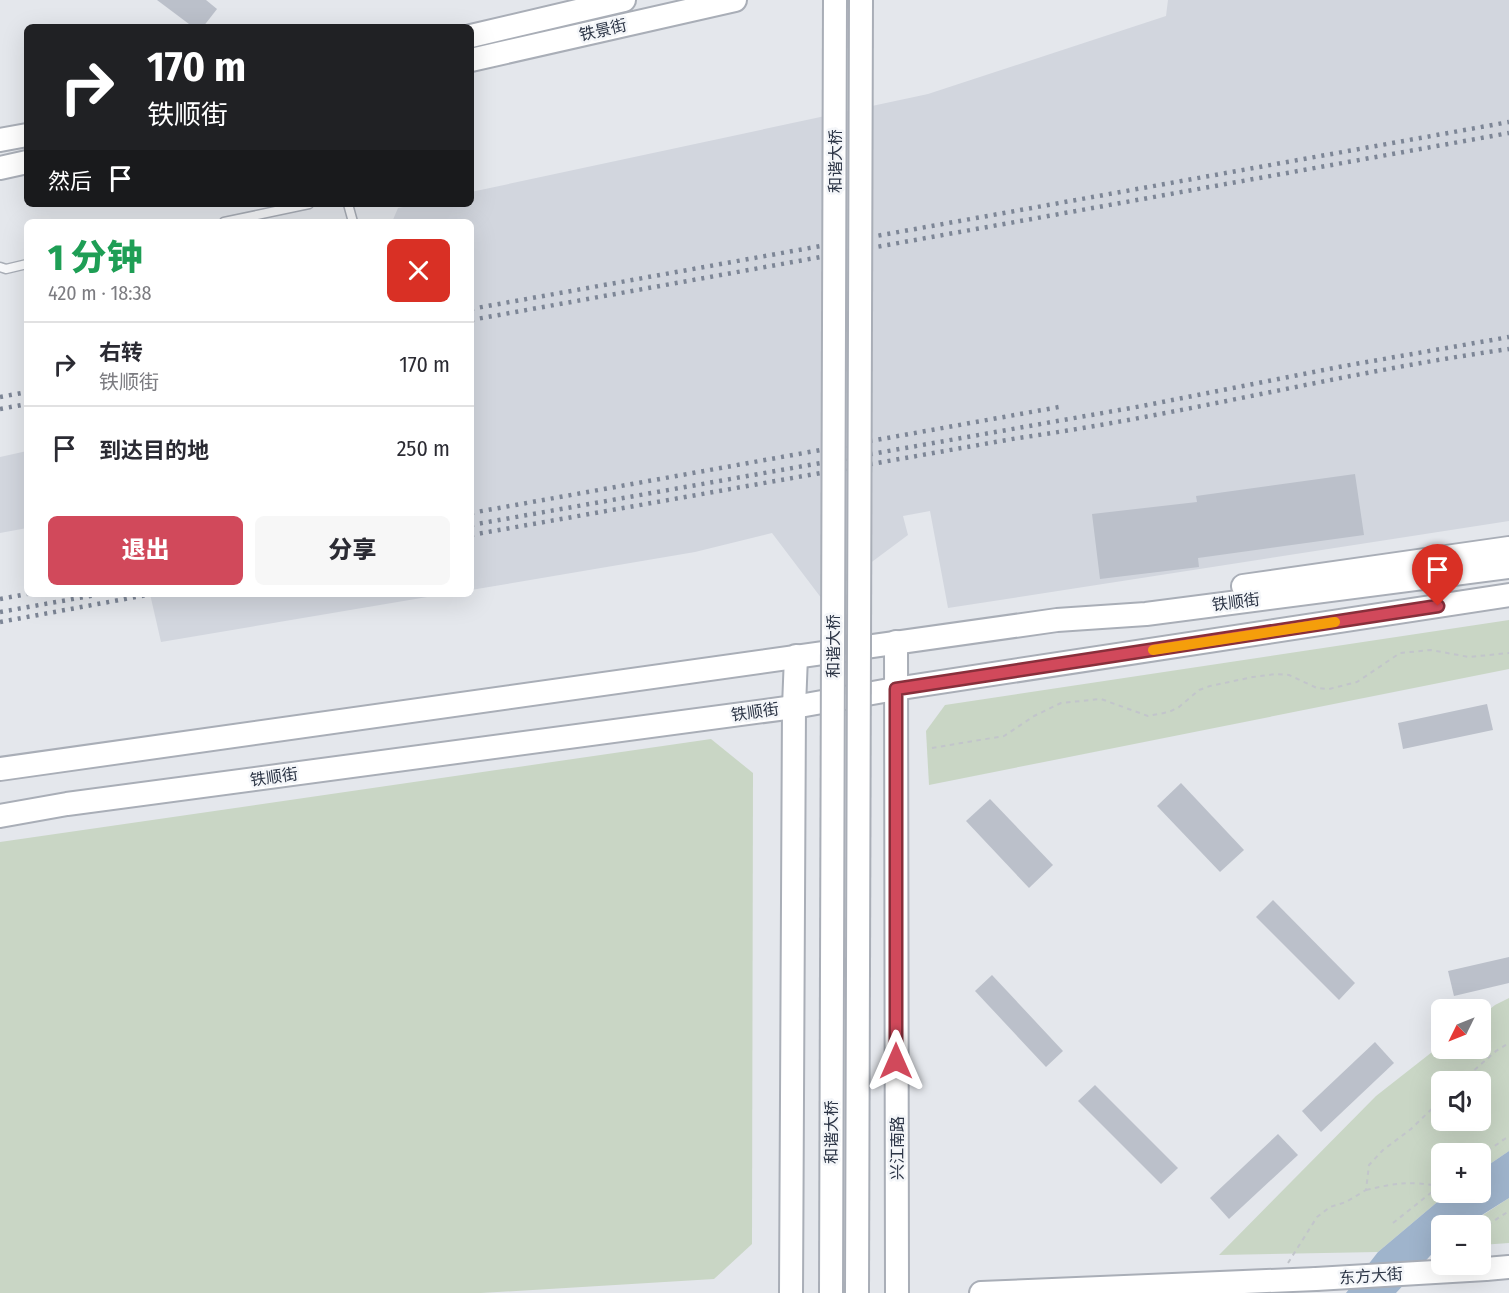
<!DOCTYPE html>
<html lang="zh">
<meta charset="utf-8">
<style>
body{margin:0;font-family:"Fira Sans Condensed","Noto Sans SC",sans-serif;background:#f7f7f7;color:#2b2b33;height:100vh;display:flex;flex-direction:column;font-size:22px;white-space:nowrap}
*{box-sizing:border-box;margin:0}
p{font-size:20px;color:#7c7c81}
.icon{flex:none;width:33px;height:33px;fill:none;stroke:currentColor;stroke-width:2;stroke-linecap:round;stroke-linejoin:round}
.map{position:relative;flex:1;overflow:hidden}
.side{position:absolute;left:24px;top:219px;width:450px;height:378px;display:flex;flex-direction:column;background:#fff;border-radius:9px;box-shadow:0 6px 24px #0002}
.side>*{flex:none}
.banner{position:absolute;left:24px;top:24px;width:450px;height:183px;border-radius:9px;box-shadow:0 6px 24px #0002;background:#202124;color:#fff;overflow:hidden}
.needle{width:39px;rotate:227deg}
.buttons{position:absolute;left:1431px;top:999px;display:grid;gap:12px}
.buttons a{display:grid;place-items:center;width:60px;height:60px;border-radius:9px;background:#fff;box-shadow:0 6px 24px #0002;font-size:30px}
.pin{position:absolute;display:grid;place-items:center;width:51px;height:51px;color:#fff;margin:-62px -26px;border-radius:50% 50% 50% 0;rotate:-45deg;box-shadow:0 0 6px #0007}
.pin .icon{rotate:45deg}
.me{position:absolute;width:66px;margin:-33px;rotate:0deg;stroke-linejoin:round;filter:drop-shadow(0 0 4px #0008)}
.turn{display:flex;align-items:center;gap:21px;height:126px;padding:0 24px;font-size:27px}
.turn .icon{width:78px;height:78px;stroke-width:2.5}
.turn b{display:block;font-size:42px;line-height:51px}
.then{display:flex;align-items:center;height:57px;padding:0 24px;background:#0003;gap:12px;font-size:22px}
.round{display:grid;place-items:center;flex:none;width:63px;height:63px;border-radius:9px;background:#f7f7f7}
.headline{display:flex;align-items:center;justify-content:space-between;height:102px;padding:0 24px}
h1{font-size:36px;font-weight:800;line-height:45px;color:#1e9e55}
.cta{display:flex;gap:12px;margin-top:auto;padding:12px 24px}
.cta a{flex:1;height:69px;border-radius:9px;background:#d1495b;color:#fff;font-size:24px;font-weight:800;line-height:69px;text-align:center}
.cta a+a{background:#f7f7f7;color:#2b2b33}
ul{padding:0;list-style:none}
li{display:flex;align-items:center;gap:18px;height:84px;padding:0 24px;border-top:2px solid #e1e1e2}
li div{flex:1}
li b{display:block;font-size:22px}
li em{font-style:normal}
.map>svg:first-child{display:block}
.built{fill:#d2d6de}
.green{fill:#c9d6c5;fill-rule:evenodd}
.water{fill:#9fb4cc}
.building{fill:#bbc0ca}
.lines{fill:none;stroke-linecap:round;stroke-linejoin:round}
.lane-casing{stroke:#a9aeb7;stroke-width:11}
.secondary-casing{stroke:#a9aeb7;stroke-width:26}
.path{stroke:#c2c5cb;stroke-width:2;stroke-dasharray:4.5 4.5;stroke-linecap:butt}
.lane{stroke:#f7f8fa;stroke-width:8}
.secondary{stroke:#fff;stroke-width:22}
.rail{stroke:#7d8696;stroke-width:4.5;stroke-dasharray:3 6;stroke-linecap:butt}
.secondary-bridge-casing{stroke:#a9aeb7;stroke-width:26;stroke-linecap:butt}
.secondary-bridge{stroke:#fff;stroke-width:22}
.route-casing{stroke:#882f3b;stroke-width:15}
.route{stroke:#d1495b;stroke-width:10}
.slow{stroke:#f59e0b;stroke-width:10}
.labels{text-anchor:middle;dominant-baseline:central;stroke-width:5;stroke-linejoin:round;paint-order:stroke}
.street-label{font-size:16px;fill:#2b3445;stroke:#f4f6f9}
</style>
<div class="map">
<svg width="1509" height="1293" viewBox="0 0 1509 1293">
<rect width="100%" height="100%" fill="#e4e7ec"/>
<g class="built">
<polygon points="1168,0 1509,0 1509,521 948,608 930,511 903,516 908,535 822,599 772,533 695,552 471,590 471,222 392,222 398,208 418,204 471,204 471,192 928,94 1166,16"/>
<polygon points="27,451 27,528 0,533 0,457"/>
<polygon points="150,594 445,594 161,642"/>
</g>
<g class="green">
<polygon points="1509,620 1509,669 929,785 926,731 945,705"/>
<polygon points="711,739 753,773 752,1244 714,1279 481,1293 0,1293 0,842"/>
<path d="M1509 998V1151L1481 1170 1480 1154H1442V1192L1448 1193 1378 1252 1219 1255 1376 1096 1441 1045 1442 1048H1480L1481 1016 1495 1005ZM1442 1082H1480V1120H1442Z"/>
<polygon points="1509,1198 1509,1243 1481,1245 1480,1226 1466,1226"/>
</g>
<polygon class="water" points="1509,1151 1509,1198 1466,1225 1442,1226 1441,1244 1396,1293 1346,1293 1378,1252 1448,1193 1480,1192 1481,1170"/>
<g class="building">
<polygon points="157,0 206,0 217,9 203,27 193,27"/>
<polygon points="1355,474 1364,535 1198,558 1199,567 1100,579 1092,514 1197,502 1196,496"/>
<polygon points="1487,704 1493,730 1403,749 1398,723"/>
<polygon points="1181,783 1244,850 1220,872 1157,806"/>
<polygon points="990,799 1053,865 1029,888 966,821"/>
<polygon points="1273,900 1355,983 1339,1000 1256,917"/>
<polygon points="1509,957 1509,983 1454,996 1448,971"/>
<polygon points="992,975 1063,1051 1046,1067 975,991"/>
<polygon points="1375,1042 1394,1063 1321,1132 1302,1111"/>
<polygon points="1095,1085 1178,1168 1161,1184 1078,1101"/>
<polygon points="1278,1134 1298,1155 1229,1219 1210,1198"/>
</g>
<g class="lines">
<defs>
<g id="lane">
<polyline points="348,204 353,222"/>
<polyline points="224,222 309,204"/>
<polyline points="0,267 6,269 27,264"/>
</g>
<g id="secondary">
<polyline points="471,36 624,0"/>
<polyline points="471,60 735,0"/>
<polyline points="0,140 27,135"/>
<polyline points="0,168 27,162"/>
<polyline points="1243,586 1509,548"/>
<polyline points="896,642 897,1293"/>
<polyline points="0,769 1057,620 1146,614 1509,567"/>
<polyline points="0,816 67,804 794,707 895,689 1509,595"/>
<polyline points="1486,1269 1509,1267"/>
<polyline points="791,1293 794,707 796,656"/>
<polyline points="981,1293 1316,1279"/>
</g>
</defs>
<use href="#lane" class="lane-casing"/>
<use href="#secondary" class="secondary-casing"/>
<g class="path">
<polyline points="932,748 1004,736 1034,716 1061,703 1101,699 1148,716 1169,712 1179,707 1199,690 1210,686 1253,677 1276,674 1289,675 1317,688 1329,689 1357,682 1400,653 1431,650 1469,657 1509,653"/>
<polyline points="1461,1082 1496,1051 1509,1043"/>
<polyline points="1480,1156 1509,1136"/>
<path d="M1366 1190C1396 1183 1408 1181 1439 1186"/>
<polyline points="1393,1223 1442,1184"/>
<polyline points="1480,1230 1509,1211"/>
<polyline points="1288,1263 1317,1217 1330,1207 1346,1202 1366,1190 1369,1165 1383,1150 1411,1129 1442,1099"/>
</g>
<use href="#lane" class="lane"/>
<use href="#secondary" class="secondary"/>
<g class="rail">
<polyline points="471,309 1509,122"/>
<polyline points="471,320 1509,133"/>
<polyline points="0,397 27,392"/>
<polyline points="0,409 27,404"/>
<polyline points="471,513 1059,407"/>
<polyline points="471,525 1142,406 1344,366 1509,337"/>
<path d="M471 535 1018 438C1183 415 1344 372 1509 349"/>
<polyline points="0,599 27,594"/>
<polyline points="0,612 101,594"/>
<polyline points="0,622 152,594"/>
</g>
<defs>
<g id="secondary-bridge">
<polyline points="1316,1279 1486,1269"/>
<polyline points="831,1293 835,0"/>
<polyline points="857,1293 861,0"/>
</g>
</defs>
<use href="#secondary-bridge" class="secondary-bridge-casing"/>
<use href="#secondary-bridge" class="secondary-bridge"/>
</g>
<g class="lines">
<defs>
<polyline id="route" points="896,1061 896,689 1438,606"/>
</defs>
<use href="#route" class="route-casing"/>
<use href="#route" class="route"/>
<polyline class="slow" points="1153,650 1335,622"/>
</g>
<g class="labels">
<g class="street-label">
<text transform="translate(603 30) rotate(-13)">铁景街</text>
<text transform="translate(835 161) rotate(-90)">和谐大桥</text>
<text transform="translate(1236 602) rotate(-7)">铁顺街</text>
<text transform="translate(833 646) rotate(-90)">和谐大桥</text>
<text transform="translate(755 712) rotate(-8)">铁顺街</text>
<text transform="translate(274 777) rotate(-8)">铁顺街</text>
<text transform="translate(831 1132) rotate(-90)">和谐大桥</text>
<text transform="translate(897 1148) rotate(-90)">兴江南路</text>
<text transform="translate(1371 1276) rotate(-4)">东方大街</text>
</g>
</g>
</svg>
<div class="buttons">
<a><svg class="needle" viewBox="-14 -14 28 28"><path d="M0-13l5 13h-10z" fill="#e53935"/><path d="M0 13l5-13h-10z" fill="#7c7c81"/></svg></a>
<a><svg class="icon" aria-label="sound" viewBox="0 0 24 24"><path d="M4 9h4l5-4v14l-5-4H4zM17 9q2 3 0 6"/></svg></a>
<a>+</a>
<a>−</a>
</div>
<div class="pin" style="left:1438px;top:606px;background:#d93025"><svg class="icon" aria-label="arrive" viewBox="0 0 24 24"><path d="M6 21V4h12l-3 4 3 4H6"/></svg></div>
<svg class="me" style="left:896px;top:1061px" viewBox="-20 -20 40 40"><path d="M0-17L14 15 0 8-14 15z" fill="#d1495b" stroke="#fff" stroke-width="4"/></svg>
<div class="banner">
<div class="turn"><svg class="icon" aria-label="right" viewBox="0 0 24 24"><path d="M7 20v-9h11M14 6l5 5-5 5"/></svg><div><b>170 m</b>铁顺街</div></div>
<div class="then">然后<svg class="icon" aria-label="arrive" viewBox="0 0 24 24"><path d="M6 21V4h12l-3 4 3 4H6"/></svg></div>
</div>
<section class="side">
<div class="headline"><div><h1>1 分钟</h1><p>420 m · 18:38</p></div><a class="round" style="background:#d93025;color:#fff"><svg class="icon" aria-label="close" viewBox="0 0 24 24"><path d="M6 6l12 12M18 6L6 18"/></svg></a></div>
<ul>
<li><svg class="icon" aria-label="right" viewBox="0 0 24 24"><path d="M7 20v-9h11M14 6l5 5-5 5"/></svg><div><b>右转</b><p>铁顺街</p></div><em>170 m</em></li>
<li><svg class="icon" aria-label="arrive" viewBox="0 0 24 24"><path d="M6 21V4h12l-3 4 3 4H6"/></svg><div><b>到达目的地</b></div><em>250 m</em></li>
</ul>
<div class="cta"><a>退出</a><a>分享</a></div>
</section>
</div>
